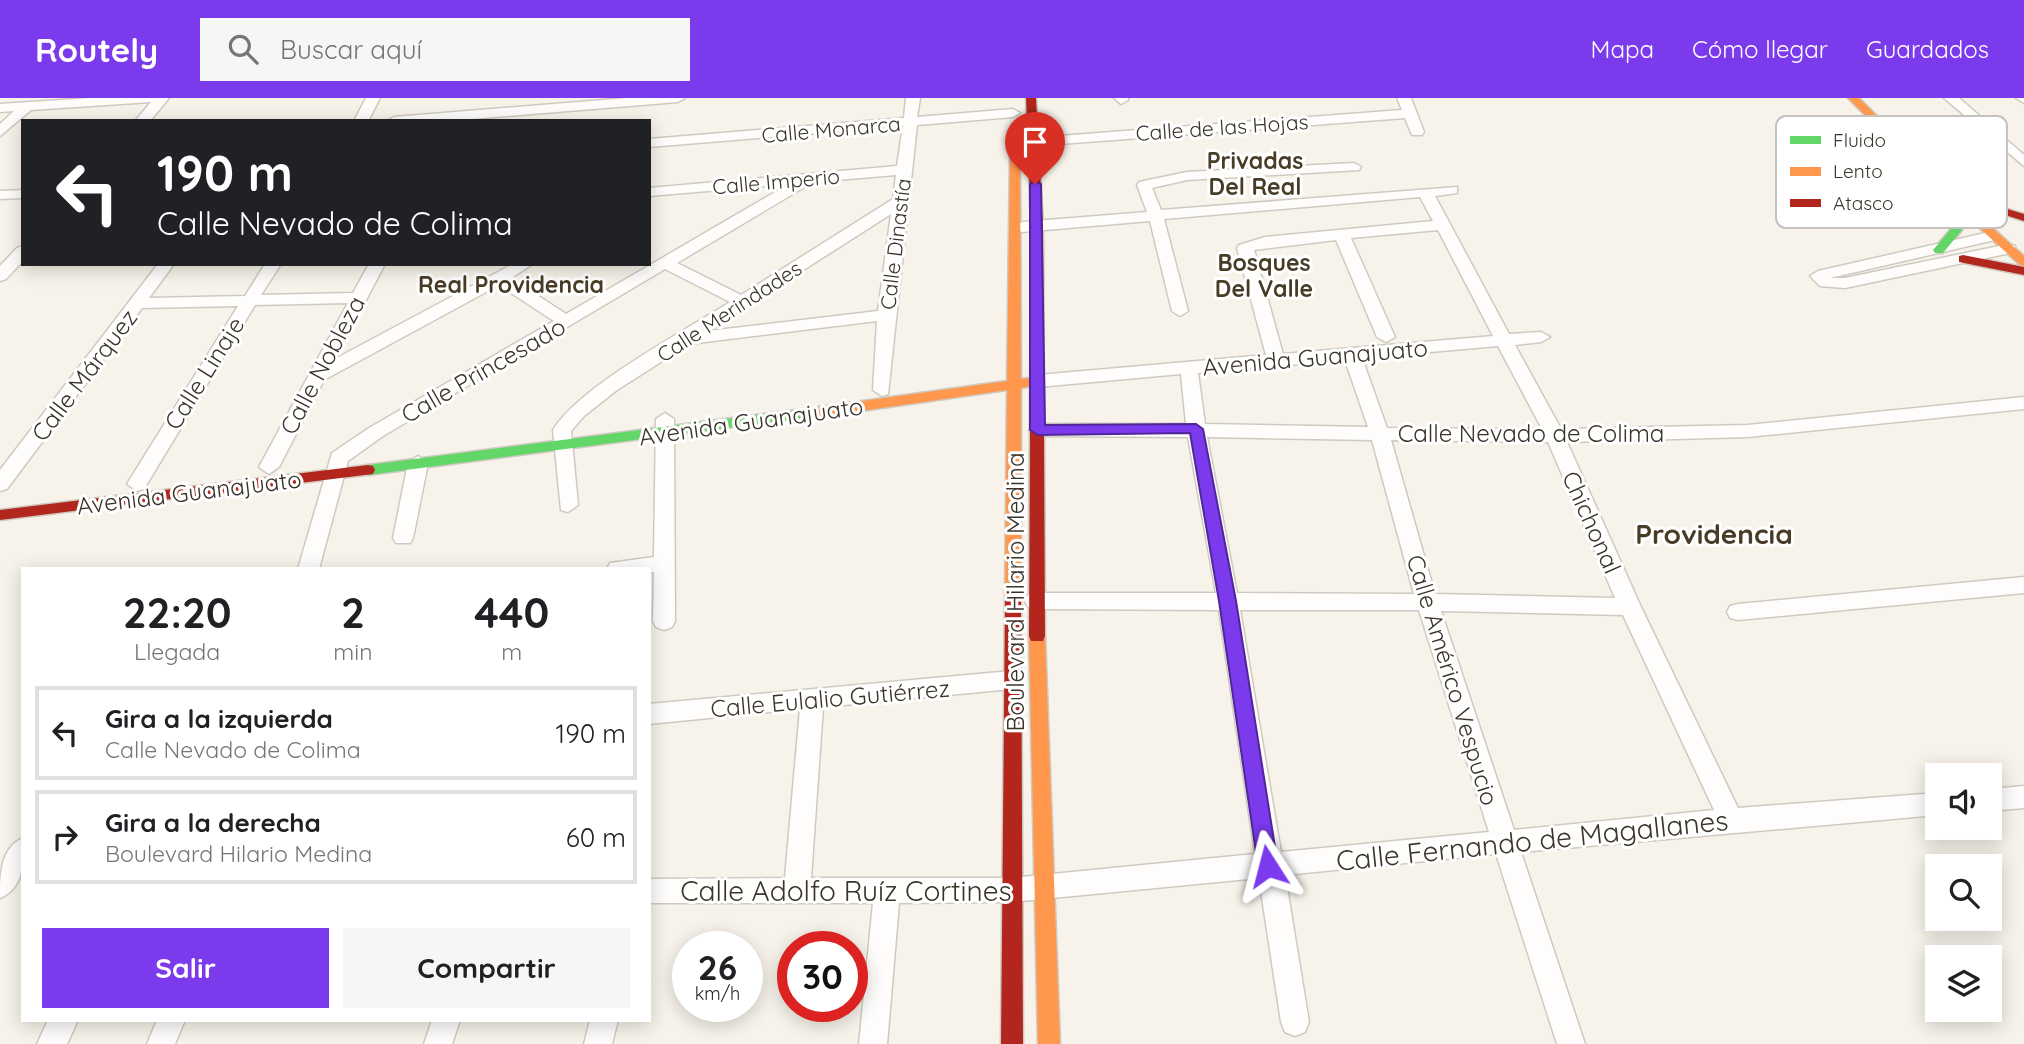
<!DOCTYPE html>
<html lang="es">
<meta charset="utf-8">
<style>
body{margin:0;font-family:Quicksand,sans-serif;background:#f6f6f6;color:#202124;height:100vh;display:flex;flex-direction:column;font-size:26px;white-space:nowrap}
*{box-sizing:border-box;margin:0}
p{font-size:23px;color:#757577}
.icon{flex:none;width:38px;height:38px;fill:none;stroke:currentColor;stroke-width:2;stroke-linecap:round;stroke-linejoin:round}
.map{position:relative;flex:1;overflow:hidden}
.details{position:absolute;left:21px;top:469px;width:630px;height:455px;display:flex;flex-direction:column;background:#fff;border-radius:0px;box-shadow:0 4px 18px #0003}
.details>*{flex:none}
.banner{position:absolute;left:21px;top:21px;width:630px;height:147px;border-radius:0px;box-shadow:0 4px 18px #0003;background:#202124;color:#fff;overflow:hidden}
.controls{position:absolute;left:1925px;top:665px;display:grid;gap:14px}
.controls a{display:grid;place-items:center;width:77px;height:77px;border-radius:0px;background:#fff;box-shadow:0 4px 18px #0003;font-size:35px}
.speed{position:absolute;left:672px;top:833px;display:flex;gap:14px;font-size:35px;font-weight:700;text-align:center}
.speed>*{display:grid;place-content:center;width:91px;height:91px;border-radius:50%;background:#fff;box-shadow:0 4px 18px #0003;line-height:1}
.speed small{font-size:18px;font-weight:400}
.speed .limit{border:10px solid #d22;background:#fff;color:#111}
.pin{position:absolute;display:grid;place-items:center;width:60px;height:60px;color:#fff;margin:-72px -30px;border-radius:50% 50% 50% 0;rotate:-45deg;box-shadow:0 0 7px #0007}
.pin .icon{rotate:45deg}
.me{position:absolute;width:77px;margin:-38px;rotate:351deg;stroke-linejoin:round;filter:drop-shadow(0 0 5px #0008)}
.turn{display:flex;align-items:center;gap:24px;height:147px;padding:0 21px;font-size:32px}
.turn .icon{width:91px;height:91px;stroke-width:2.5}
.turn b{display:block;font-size:49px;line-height:60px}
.eta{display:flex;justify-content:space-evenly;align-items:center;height:119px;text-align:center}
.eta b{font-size:42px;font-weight:800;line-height:49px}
.button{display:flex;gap:14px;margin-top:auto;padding:14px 21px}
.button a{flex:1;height:80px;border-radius:0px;background:#7c3aed;color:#fff;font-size:28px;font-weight:800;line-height:80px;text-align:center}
.button a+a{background:#f6f6f6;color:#202124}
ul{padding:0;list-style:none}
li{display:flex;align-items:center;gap:21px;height:94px;margin:0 14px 10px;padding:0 7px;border:4px solid #e0e0e0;border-radius:0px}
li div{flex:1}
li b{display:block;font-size:26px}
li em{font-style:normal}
header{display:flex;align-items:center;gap:42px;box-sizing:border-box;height:98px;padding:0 35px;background:#7c3aed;color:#fff}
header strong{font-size:33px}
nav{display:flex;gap:38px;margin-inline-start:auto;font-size:24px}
.search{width:490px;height:63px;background:#f6f6f6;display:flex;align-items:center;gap:18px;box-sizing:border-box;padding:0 24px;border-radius:0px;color:#757577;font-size:26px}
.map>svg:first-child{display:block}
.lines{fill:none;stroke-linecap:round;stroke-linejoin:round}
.street-casing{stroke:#cfcac1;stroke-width:3}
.fast-casing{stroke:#cfcac1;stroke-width:3}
.slow-casing{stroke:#cfcac1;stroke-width:3}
.jam-casing{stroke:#cfcac1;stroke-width:3}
.street{fill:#fefdfc;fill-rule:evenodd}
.fast{fill:#63d668;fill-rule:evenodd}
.slow{fill:#ff974d;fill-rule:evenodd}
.jam{fill:#b3261e;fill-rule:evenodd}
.route{fill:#7c3aed;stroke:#51269a;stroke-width:2}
.labels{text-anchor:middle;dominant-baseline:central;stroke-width:6;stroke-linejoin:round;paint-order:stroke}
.far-street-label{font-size:21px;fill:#3a3429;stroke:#fff}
.far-quarter-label{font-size:23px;font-weight:bold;fill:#483c26;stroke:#fff}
.street-label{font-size:24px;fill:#3a3429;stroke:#fff}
.quarter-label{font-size:28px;font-weight:bold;fill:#483c26;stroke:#fff}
.near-street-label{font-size:28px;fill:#3a3429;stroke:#fff}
.key{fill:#fff;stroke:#c4c2bf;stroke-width:2}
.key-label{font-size:19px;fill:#3a3429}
</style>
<header>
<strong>Routely</strong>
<div class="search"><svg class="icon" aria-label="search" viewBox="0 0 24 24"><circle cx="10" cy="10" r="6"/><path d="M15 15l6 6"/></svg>Buscar aquí</div>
<nav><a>Mapa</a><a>Cómo llegar</a><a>Guardados</a></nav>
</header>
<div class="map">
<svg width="2024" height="946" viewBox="0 0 2024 946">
<rect width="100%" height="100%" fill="#f7f3ea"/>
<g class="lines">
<defs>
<g id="street">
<polygon points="91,0 169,0 150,23 135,23 151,4 31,12 0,38 0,26 14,13 0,14 0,6"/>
<polygon points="366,0 380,0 368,23 354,23"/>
<polygon points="628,0 685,0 678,4 447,23 387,23 394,19"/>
<path d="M906 0H920L917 19 1013 11 1020 15 1013 19 917 27 888 296 882 298 873 292 877 223 689 246 617 292 584 318 571 333 578 407 568 414 561 412 553 332C580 288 683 234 730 204L665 171 383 338 348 363 319 471H298L332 355 369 330 554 223 499 187 324 282 279 369 269 376 259 369 348 205 255 207 144 391 137 393 127 386 238 208 142 210 7 391 0 393V372L158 166H174L149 200 245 198 265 166H281L261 197 353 195 369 166H385L335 261 513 166H533L511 180 566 216 789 86 649 98V90L897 68 903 28 649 49V41L904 20ZM896 77 893 101 741 197 677 165 813 84ZM891 116 878 213 708 233Z"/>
<polygon points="1114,0 1128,0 1128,2 1121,6"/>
<polygon points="1397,0 1411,0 1424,34 1422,37 1412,37 1405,20 1033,48 1026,44 1033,40 1402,12"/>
<polygon points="1944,0 1959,0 2024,57 2024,68"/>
<polygon points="2016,0 2024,0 2024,5"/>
<path d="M1354 65 1361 69 1359 72 1187 82 1152 90 1161 112 1457 89V95L1435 98 1509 236 1541 234 1550 239 1541 244 1515 247 1561 331 1748 327 2024 299V311L1748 339 1567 344 1641 509 1738 710 1937 695V717L1521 754 1585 946H1557L1496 756 1285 777 1309 924 1305 934 1295 938 1285 934 1281 924 1259 780 1011 804 899 805 887 946H859L873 805H649V781L785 780 800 611 649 626V606L1011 573 1019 575 1022 582 1019 589 1011 591 823 609 811 780H1011L1255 756 1219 512 1036 511 1028 509 1025 503 1028 497 1036 495H1216L1188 339 1038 338 1029 332 1038 326H1186L1181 276 1038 289 1029 283 1038 277 1266 257 1237 150 1239 147 1265 139 1433 123 1420 99 1164 121 1188 213 1180 218 1172 213 1150 123 1022 134 1014 129 1022 124 1147 114 1137 87 1139 84 1187 74ZM1438 132 1493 238 1283 256 1254 152 1336 142 1377 239 1386 244 1395 239 1351 140ZM1498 248 1542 331 1387 330 1362 260ZM1345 262 1368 329 1205 326 1198 275ZM1207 339 1372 342 1414 496 1237 495ZM1391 342 1548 344 1615 500 1435 496ZM1240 512H1419L1489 734 1281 754ZM1441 513 1623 517 1714 712 1514 732Z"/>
<polygon points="23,92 23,100 0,101 0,93"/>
<polygon points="1994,133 1999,135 1999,141 1830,180 1845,180 2009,146 2015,148 2015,154 1845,190 1820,188 1810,178 1818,173"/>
<polygon points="23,148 23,163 6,181 0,183 0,168 17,150"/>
<polygon points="665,315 674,321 675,523 672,529 664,532 656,529 653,523 654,474 649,475 649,471 607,471 610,465 654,459 656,321"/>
<polygon points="418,358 428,365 413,440 410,445 396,445 393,440 408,365"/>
<polygon points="2024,479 2024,495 1738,522 1730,520 1727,514 1730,508 1738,506"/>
<polygon points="2024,688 2024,710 1990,713 1990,691"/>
<path d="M23 740C23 763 25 790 0 800 0 778 0 750 23 740Z"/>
<polygon points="48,922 78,922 67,946 37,946"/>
<polygon points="157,922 185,922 175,946 147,946"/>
<polygon points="432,922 460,922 452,946 424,946"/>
<polygon points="590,922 618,922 612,946 584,946"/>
</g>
<g id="fast">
<polygon points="1955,99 1961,102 1962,132 1943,155 1935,155 1933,152 1950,132 1949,102"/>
<polygon points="819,309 824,311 826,314 824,317 368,377 361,372 368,367"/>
</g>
<g id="slow">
<polygon points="1848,0 1859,0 1959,100 2024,158 2024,168 2020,167 1951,104"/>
<polygon points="1015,54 1020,57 1021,281 1038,279 1045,283 1043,286 1021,290 1021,503 1019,507 1007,507 1005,503 1007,292 819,319 812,314 819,309 1007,283 1010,57"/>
<polygon points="1037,531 1043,533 1045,538 1060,946 1038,946 1029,538 1031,533"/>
</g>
<g id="jam">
<polygon points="1026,0 1036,0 1043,128 1045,538 1043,543 1031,543 1029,538 1031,128"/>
<polygon points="1981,103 2024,116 2024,123 1977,108 1975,106"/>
<polygon points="1963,157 2024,169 2024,177 1959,164 1959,158"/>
<polygon points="368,367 373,368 375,372 373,376 0,422 0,412"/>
<polygon points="1013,497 1019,499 1021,503 1023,946 1001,946 1005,503 1007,499"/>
</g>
</defs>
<use href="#street" class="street-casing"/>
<use href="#fast" class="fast-casing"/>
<use href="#slow" class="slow-casing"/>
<use href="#jam" class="jam-casing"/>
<use href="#street" class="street"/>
<use href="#fast" class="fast"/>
<use href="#slow" class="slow"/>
<use href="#jam" class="jam"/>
</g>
<polygon class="route" points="1035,83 1041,86 1045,327 1196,326 1203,331 1236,503 1278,768 1275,774 1268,777 1261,774 1258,768 1219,503 1190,335 1038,337 1030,332 1030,86"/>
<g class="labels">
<g class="far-street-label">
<text transform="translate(1222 29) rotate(-4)">Calle de las Hojas</text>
<text transform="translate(831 31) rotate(-5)">Calle Monarca</text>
<text transform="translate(776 83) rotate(-5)">Calle Imperio</text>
<text transform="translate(895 146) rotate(-83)">Calle Dinastía</text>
<text transform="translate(729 213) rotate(-33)">Calle Merindades</text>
</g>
<g class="far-quarter-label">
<text x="1255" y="62">Privadas<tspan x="1255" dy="26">Del Real</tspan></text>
<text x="1264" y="164">Bosques<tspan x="1264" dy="26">Del Valle</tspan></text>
<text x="511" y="186">Real Providencia</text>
</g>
<g class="street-label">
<text transform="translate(1315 259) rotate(-5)">Avenida Guanajuato</text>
<text transform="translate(322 267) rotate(-62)">Calle Nobleza</text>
<text transform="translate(483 272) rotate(-30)">Calle Princesado</text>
<text transform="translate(204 275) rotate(-58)">Calle Linaje</text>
<text transform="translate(84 277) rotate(-53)">Calle Márquez</text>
<text transform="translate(751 323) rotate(-8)">Avenida Guanajuato</text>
<text x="1531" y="335">Calle Nevado de Colima</text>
<text transform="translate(189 394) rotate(-7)">Avenida Guanajuato</text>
<text transform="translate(1592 424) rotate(66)">Chichonal</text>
<text transform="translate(1015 494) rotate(-90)">Boulevard Hilario Medina</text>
<text transform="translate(1453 582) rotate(73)">Calle Américo Vespucio</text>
<text transform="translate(830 600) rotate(-5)">Calle Eulalio Gutiérrez</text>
</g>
<g class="quarter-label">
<text x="1714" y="435">Providencia</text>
</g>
<g class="near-street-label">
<text transform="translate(1532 742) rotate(-6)">Calle Fernando de Magallanes</text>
<text x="846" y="792">Calle Adolfo Ruíz Cortines</text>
</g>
</g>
<rect x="1776" y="18" width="231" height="112" rx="10" class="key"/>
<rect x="1790" y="38" width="31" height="8" fill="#63d668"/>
<rect x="1790" y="69" width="31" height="9" fill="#ff974d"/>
<rect x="1790" y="101" width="31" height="8" fill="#b3261e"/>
<g class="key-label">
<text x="1833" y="49">Fluido</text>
<text x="1833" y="80">Lento</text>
<text x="1833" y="112">Atasco</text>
</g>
</svg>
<div class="controls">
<a><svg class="icon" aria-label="sound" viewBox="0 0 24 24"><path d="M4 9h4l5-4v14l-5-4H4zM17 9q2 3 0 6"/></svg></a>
<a><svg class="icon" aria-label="search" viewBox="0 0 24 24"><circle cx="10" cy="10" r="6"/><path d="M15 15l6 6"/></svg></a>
<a><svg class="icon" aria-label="layers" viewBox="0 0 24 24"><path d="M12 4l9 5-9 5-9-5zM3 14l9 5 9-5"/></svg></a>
</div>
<div class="speed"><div>26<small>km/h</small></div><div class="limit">30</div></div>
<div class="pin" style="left:1035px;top:86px;background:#d93025"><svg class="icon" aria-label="arrive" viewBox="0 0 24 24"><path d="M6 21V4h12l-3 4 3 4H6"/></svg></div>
<svg class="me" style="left:1268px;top:768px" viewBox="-20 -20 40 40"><path d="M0-17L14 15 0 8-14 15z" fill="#7c3aed" stroke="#fff" stroke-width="4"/></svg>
<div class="banner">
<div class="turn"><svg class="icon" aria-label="left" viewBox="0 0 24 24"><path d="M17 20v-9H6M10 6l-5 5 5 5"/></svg><div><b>190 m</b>Calle Nevado de Colima</div></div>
</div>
<section class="details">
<div class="eta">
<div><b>22:20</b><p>Llegada</p></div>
<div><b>2</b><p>min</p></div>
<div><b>440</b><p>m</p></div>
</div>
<ul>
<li><svg class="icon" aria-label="left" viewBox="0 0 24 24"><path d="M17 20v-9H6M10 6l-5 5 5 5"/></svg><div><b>Gira a la izquierda</b><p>Calle Nevado de Colima</p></div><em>190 m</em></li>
<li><svg class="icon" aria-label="right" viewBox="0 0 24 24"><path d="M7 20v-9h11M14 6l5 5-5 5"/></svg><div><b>Gira a la derecha</b><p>Boulevard Hilario Medina</p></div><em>60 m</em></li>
</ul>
<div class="button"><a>Salir</a><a>Compartir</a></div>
</section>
</div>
